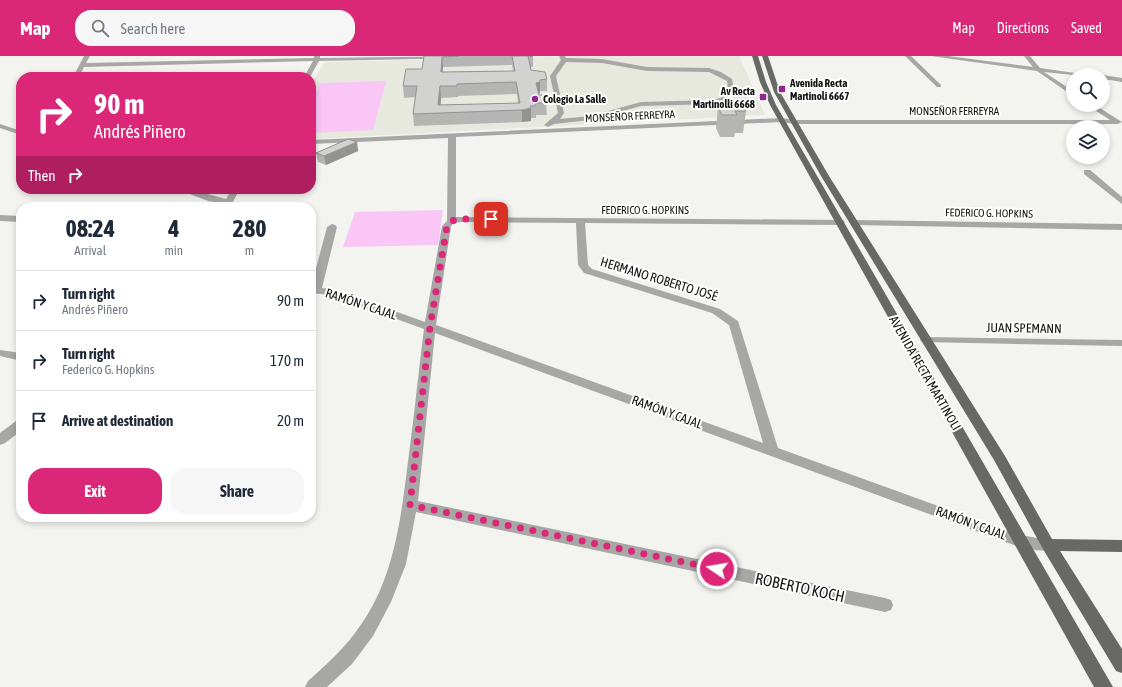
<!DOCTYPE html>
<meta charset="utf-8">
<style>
body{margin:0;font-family:"Asap Condensed",sans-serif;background:#f6f6f7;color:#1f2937;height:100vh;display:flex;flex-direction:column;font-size:15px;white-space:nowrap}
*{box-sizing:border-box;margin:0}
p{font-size:13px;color:#747a83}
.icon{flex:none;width:22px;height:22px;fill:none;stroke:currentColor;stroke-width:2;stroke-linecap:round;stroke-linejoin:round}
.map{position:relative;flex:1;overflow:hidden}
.drawer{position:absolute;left:16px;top:146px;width:300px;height:320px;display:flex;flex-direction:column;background:#fff;border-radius:16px;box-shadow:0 2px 6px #0003}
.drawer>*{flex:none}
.guide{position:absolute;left:16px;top:16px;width:300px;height:122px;border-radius:16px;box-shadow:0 2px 6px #0003;background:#db2777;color:#fff;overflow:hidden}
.controls{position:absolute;left:1066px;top:12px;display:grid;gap:8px}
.controls a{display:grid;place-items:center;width:44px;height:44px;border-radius:50%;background:#fff;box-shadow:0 2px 6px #0003;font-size:20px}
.pin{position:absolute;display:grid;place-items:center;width:34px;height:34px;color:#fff;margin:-17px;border-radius:8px;box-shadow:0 2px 6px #0006}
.me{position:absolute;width:44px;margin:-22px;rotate:282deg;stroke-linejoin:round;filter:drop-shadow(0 0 3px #0008)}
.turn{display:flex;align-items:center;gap:14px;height:84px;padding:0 12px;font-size:18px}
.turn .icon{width:52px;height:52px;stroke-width:2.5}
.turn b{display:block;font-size:28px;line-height:34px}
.then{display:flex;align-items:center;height:38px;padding:0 12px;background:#0003;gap:8px;font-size:15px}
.eta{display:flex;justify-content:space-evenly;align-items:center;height:68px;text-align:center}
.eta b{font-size:24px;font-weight:700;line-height:28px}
.action{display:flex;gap:8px;margin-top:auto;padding:8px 12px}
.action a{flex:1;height:46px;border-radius:16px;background:#db2777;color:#fff;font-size:16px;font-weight:700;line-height:46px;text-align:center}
.action a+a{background:#f6f6f7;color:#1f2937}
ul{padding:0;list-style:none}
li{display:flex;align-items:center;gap:12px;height:60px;padding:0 12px;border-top:1px solid #e0e1e3}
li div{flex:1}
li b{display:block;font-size:15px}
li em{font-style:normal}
header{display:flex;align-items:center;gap:24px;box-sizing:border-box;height:56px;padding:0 20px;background:#db2777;color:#fff}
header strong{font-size:19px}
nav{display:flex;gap:22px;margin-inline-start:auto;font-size:14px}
.search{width:280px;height:36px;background:#f6f6f7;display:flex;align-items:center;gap:10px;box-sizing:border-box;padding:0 14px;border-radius:16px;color:#747a83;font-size:15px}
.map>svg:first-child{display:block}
.built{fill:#e7e9df}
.green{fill:#fac6f6}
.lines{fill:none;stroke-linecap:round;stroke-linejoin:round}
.minor{fill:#a7a7a6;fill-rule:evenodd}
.major{fill:#686967;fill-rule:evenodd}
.wall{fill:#b5b5b3;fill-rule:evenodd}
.shaded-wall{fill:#939492}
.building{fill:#d2d3d0;stroke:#939492;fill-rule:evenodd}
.route{stroke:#db2777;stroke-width:7;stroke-dasharray:0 12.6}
.poi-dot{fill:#90288d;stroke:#fffffe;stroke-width:1.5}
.labels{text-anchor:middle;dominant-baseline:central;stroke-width:4;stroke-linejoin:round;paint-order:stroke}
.far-poi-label{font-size:11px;font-weight:bold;fill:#141514;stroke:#fffffe;text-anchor:start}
.far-street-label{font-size:11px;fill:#141514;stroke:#fffffe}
.street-label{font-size:13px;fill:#141514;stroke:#fffffe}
.near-street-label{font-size:16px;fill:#141514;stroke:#fffffe}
</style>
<header>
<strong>Map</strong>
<div class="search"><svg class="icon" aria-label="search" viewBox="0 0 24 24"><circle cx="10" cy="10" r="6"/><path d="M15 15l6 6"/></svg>Search here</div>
<nav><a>Map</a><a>Directions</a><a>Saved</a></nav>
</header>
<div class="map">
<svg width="1122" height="631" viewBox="0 0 1122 631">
<rect width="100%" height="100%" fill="#f3f3f0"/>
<polygon class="built" points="586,0 739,0 765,59 311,83 311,27 325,6"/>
<g class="green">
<polygon points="386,25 373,74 311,77 311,46 320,27"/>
<polygon points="443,154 438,189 343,191 355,156"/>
</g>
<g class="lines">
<g class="minor">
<polygon points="84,0 90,0 86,7 314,2 314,0 320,0 320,2 472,0 469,2 319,5 310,21 304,21 313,5 84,11 79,21 73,21"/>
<path d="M559 0H565L566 2 602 3 647 11 709 12 721 16 732 23 734 33 728 43 715 48 641 50 590 64 554 68 548 71 544 69 558 57 550 20 561 4ZM566 6 602 7 647 15 709 16 727 25 728 33 723 41 714 44 641 46 590 60 560 63 564 57 556 20Z"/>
<polygon points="905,0 911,0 941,29 941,31 937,31"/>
<polygon points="931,0 948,0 1033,11 1024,0 1030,0 1040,12 1089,19 1073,19 1044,16 1073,35 1073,40 1037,15"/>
<polygon points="1103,19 1122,22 1122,26 1103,23"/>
<path d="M1087 49H1095L1122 66 1118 68H794L782 66 456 81V161L843 164 845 166 840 169 585 167 588 209 592 213 720 253 738 265 778 392 999 472 1021 479 1053 485 1056 489 1053 493C1036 499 1006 486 989 480L435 277 418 445 885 542 891 544 893 549 891 554 885 556 416 456 406 508 391 546 373 580 352 608 327 631H305L308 625C327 608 345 592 360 570 397 519 402 451 410 390 415 351 419 312 424 273L330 239 311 237V231L327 171 332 168 335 169 337 171 322 232 336 234 425 266 442 170 447 165 448 82 311 88V84L782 62 794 64H1110ZM461 166 576 167 578 209 584 217 712 257 729 269 763 387 436 269 451 170 454 167Z"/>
<polygon points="0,68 21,75 21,79 0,72"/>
<polygon points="1084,114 1090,114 1122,141 1122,148 1084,118"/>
<polygon points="177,133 189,133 226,143 232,133 240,133 230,151 222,151 223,148 208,145"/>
<polygon points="0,159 21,160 21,166 0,165"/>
<polygon points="856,164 1122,168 1122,174 853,169 851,167"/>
<polygon points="926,281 1122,284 1122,290 922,286 920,284"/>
<polygon points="0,294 21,297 21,305 0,300"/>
<polygon points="21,364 21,375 5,387 0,389 0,377 16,365"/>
</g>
<g class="major">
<polygon points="752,0 758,0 766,26 776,49 1113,631 1094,631 770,49 760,26"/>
<polygon points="762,0 768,0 780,36 829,120 1005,400 1052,483 1122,484 1122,496 1060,495 1122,593 1122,617 1116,615 1043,493 994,404 821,120 774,36"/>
</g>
</g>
<g class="wall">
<path d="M424 0H533V11H531V14L547 23V35H540V37L539 38V39L546 47 547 59H536V62H531V65L522 66 414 70 413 58 415 41 404 42 403 30 422 13ZM512 9 513 15 443 16V11ZM517 38 518 47 440 49 441 42 458 41V40Z"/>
<polygon points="718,51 746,55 743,77 735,77 734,81 720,81 716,72"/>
<polygon points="357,86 358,95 326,109 318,106 316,97"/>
</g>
<g class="shaded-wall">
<polygon points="442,1 443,11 442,28 441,16"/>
<polygon points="540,26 540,37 537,38 536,27"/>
<polygon points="440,30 441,42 440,57 438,49"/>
<polygon points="531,52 531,65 522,66 522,54"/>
<polygon points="357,86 358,95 326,109 324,100"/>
</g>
<g class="building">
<path d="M424 0H459L442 1 441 16 515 15 512 0H533H528L531 14 545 16 547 23 540 24V26L536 27 539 39H544L546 47H535V50H530L531 52 522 54 413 58 417 30H403L406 13H422ZM516 26 520 47 438 49 440 30H457V28Z"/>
<polygon points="718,51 744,51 746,55 735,55 737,59 722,59"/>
<polygon points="348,83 357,86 324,100 316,97"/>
</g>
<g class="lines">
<polyline class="route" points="491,163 461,163 451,165 447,170 430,271 410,449 717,513"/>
</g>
<g class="poi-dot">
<rect x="778" y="29" width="8" height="8" rx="2"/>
<rect x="759" y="37" width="8" height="8" rx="2"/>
<circle cx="535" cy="43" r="4"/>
</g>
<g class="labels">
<g class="far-poi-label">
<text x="790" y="27">Avenida Recta<tspan x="790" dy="13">Martinoli 6667</tspan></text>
<text x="755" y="35" text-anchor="end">Av Recta<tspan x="755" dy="13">Martinolli 6668</tspan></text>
<text x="543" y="43">Colegio La Salle</text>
</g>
<g class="far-street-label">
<text x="954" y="55">MONSEÑOR FERREYRA</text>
<text transform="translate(630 60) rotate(-3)">MONSEÑOR FERREYRA</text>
<text x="645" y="154">FEDERICO G. HOPKINS</text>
<text transform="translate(989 157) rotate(1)">FEDERICO G. HOPKINS</text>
</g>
<g class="street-label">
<text transform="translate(659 223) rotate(17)">HERMANO ROBERTO JOSÉ</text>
<text transform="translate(361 248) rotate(18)">RAMÓN Y CAJAL</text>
<text transform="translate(1024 272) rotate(1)">JUAN SPEMANN</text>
<text transform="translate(925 317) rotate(60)">AVENIDA RECTA MARTINOLI</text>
<text transform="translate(667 356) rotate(20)">RAMÓN Y CAJAL</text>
<text transform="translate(971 467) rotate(20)">RAMÓN Y CAJAL</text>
</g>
<g class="near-street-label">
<text transform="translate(800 531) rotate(12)">ROBERTO KOCH</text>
</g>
</g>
</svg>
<div class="controls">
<a><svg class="icon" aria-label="search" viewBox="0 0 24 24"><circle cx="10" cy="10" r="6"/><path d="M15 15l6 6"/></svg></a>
<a><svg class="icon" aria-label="layers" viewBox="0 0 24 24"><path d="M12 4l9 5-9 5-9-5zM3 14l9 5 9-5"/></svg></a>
</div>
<div class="pin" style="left:491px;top:163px;background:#d93025"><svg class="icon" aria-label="arrive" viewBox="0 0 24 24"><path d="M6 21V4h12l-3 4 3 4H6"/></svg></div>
<svg class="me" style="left:717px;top:513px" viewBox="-20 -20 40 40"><circle r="17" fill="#db2777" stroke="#fff" stroke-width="3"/><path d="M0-11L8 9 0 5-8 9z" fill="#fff"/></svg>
<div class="guide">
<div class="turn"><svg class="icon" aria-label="right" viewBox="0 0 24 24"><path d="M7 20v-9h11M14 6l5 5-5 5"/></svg><div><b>90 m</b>Andrés Piñero</div></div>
<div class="then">Then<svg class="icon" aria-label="right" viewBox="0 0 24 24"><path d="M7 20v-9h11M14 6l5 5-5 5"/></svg></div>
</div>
<section class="drawer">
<div class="eta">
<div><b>08:24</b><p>Arrival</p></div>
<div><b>4</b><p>min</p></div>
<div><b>280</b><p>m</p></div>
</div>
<ul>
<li><svg class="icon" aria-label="right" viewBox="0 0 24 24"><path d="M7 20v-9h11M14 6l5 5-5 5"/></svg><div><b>Turn right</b><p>Andrés Piñero</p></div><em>90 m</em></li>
<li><svg class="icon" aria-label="right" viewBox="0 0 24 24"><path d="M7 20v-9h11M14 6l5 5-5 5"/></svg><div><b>Turn right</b><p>Federico G. Hopkins</p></div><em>170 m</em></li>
<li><svg class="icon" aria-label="arrive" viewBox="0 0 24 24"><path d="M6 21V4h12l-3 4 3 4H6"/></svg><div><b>Arrive at destination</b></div><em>20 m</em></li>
</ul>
<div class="action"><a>Exit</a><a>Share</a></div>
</section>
</div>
